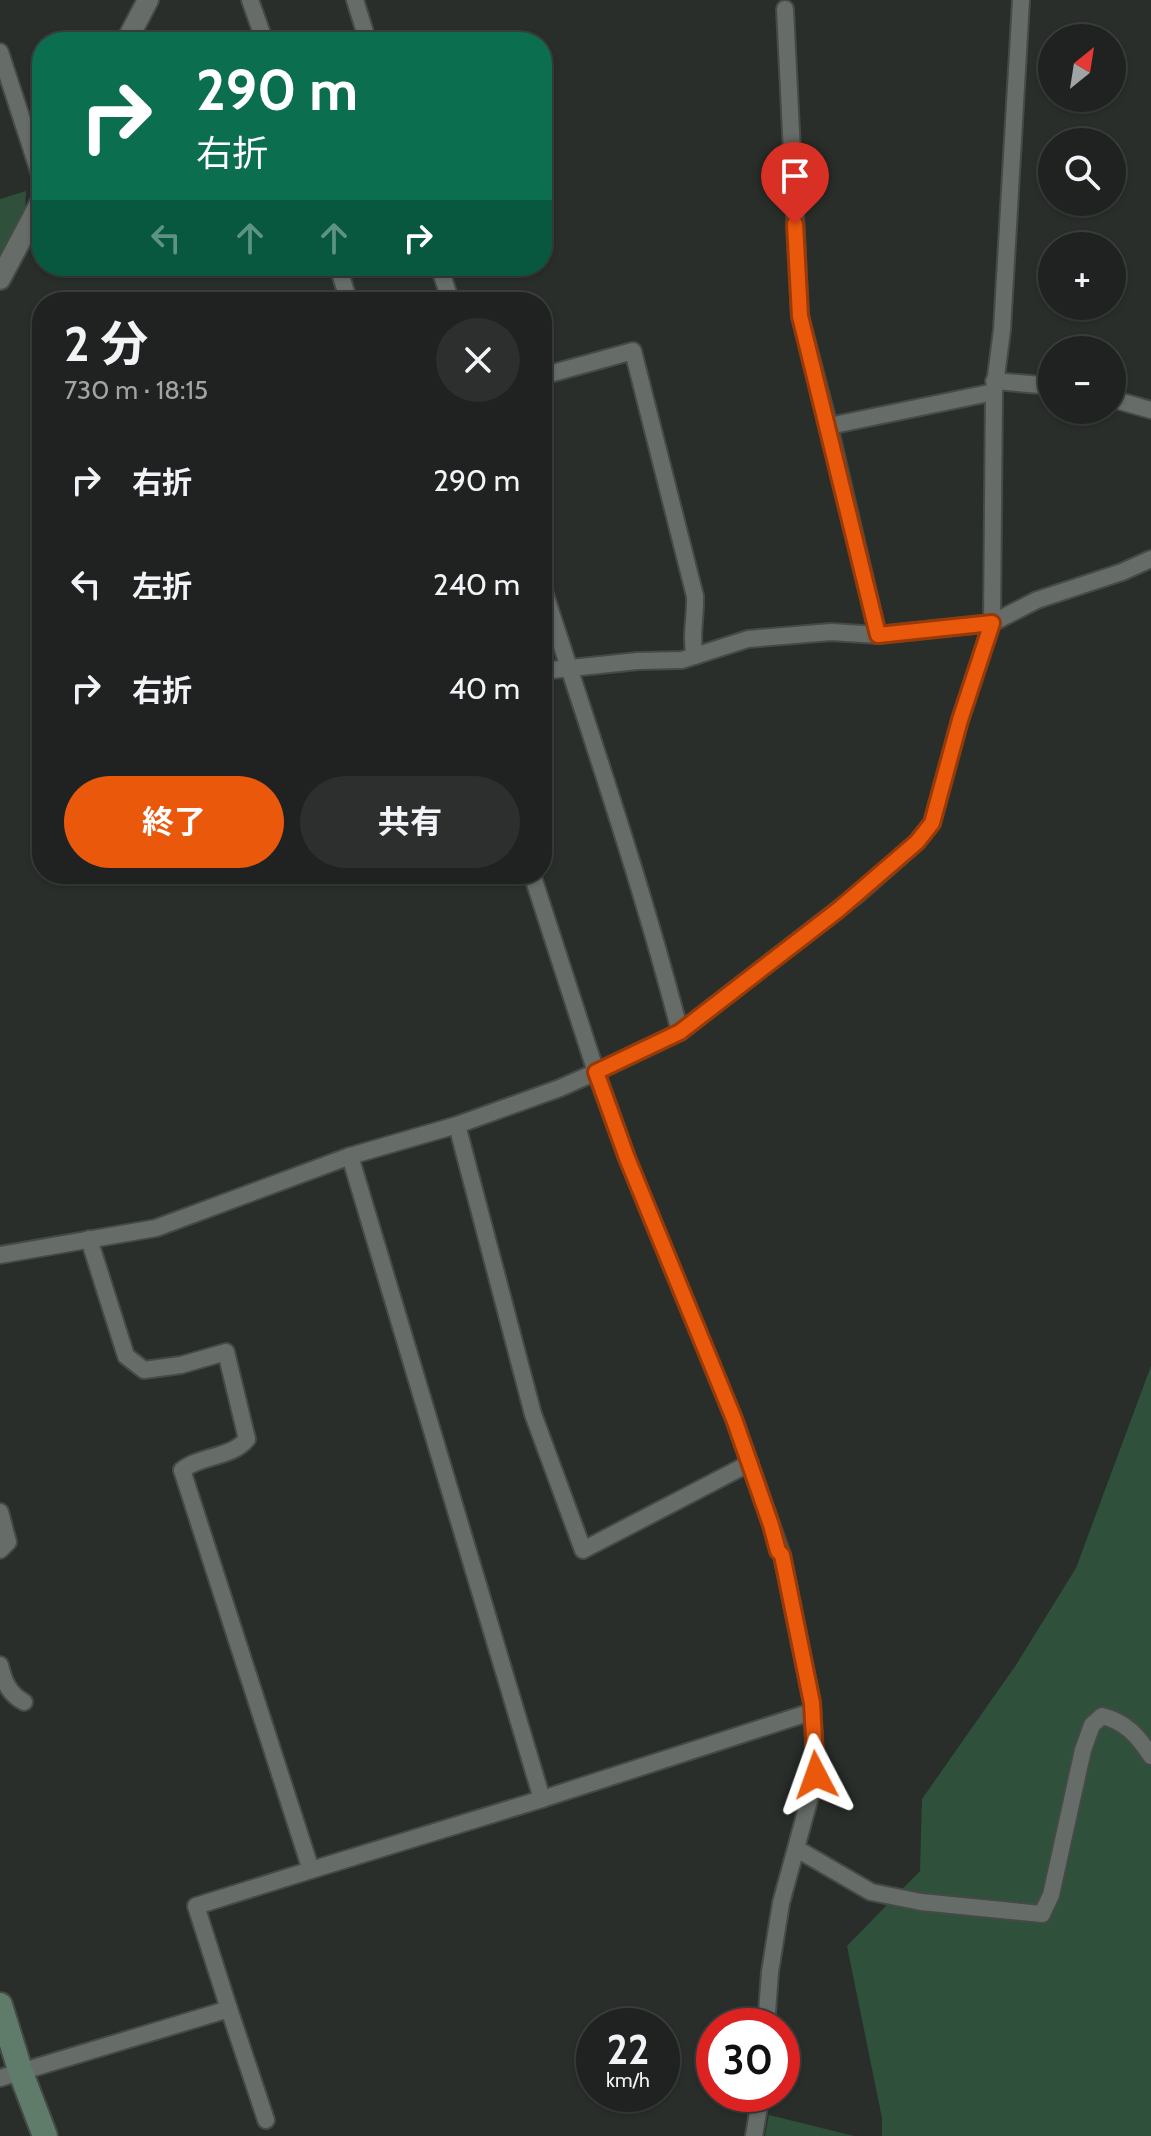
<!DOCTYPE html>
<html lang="ja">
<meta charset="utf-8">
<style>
body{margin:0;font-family:Cabin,"Noto Sans JP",sans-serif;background:#2c2f2d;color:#f1f3f6;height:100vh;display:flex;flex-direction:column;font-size:30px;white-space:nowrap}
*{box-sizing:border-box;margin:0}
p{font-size:26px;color:#a1a4a5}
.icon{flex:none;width:44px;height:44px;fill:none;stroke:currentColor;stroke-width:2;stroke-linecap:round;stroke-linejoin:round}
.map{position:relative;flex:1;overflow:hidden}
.drawer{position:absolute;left:32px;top:292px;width:520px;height:592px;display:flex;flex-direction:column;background:#1f2220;border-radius:32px;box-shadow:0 2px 6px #0004,0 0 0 2px #3c3f3e}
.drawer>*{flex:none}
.top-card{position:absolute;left:32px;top:32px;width:520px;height:244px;border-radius:32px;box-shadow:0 2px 6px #0004,0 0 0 2px #3c3f3e;background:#0b6e4f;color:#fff;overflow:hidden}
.needle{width:52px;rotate:30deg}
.tools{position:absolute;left:1038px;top:24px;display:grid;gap:16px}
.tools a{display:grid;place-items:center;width:88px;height:88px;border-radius:50%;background:#1f2220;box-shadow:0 2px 6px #0004,0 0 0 2px #3c3f3e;font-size:40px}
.speed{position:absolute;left:576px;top:2008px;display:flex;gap:16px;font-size:40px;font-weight:700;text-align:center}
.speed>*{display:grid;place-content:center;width:104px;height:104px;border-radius:50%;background:#1f2220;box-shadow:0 2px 6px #0004,0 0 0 2px #3c3f3e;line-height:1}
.speed small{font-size:20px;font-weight:400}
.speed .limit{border:12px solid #d22;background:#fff;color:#111}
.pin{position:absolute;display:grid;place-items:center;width:68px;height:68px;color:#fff;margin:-82px -34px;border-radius:50% 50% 50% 0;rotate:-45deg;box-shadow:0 0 8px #0007}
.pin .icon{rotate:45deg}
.me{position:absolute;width:88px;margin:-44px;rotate:356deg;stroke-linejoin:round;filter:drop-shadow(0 0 6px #0008)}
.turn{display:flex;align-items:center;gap:28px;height:168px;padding:0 32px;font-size:36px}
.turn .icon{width:104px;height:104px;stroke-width:2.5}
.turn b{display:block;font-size:56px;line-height:68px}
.lanes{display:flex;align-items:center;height:76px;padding:0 32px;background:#0003;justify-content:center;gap:40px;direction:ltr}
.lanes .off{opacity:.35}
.round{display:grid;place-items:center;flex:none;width:84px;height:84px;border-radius:42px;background:#2c2f2d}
.summary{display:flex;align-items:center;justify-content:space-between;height:136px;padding:0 32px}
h1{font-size:48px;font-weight:700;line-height:60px}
.button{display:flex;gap:16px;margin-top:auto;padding:16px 32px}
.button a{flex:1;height:92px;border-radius:48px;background:#ea580c;color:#fff;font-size:32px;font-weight:700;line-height:92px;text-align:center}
.button a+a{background:#2c2f2d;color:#f1f3f6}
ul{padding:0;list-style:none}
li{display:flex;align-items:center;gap:24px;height:104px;padding:0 32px}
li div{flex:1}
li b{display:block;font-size:30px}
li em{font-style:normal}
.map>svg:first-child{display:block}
.green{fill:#2f503b}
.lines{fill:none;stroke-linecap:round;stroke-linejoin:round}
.minor-casing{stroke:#454a47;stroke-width:20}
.tertiary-casing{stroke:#454a47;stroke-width:24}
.secondary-casing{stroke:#454a47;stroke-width:28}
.minor{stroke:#666c68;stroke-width:16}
.tertiary{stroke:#666c68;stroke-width:20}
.secondary{stroke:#5f7b6a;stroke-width:24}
.route-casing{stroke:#983908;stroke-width:20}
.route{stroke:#ea580c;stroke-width:14}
</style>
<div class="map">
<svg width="1151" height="2136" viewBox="0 0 1151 2136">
<rect width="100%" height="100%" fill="#292e2a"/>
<g class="green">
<polygon points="26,191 25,211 0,259 0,199"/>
<polygon points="1151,1366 1151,2136 882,2136 882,2118 847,1946 920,1871 922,1799 1016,1665 1076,1568"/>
<polygon points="769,2114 769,2115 854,2136 765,2136"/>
</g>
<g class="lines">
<defs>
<g id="minor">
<polyline points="250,0 265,42"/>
<polyline points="355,0 368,42"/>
<polyline points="785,9 800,316 829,426"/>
<polyline points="0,52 42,181"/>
<polyline points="338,266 349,302"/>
<polyline points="439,266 451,302"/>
<path d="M542 376 633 351 695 596C696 617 690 637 695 656"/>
<polyline points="994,381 1052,386"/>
<polyline points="1112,399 1151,410"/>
<path d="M542 585C590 733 641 881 680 1032"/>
<polyline points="878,635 829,426 994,392"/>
<polyline points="542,671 638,661 682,660 748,639 831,632 878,635 992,623 1037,600 1122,572 1151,559"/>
<polyline points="532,874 596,1072 627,1158 734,1419 782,1555 812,1703 816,1775 781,1903 770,1972 766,2026"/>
<polyline points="457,1125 533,1414 583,1550 750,1463"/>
<path d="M89 1239 126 1356 144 1370 181 1365 226 1352 247 1439C232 1458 201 1455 182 1470L311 1870 196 1906 229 2009"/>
<polyline points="0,1255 156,1228 350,1156 457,1125 560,1088 596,1072 680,1032 858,894 917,842 932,823 960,720 992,623 994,392 1002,330 1021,0"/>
<polyline points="0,1512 8,1542 0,1550"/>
<path d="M0 1665C4 1682 9 1694 24 1702"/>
<polyline points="542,1799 811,1712"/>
<path d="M797 1849 871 1892 921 1902 1042 1914 1051 1895 1083 1750 1092 1725 1102 1716C1126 1722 1138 1736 1151 1756"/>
<polyline points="311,1870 542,1799 350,1156"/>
<polyline points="0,2078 229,2009 266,2120"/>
<polyline points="754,2136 761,2094"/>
</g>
<g id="tertiary">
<polyline points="126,42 148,0"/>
<polyline points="0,279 42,200"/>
</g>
<polyline id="secondary" points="0,2005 21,2073 45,2136"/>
</defs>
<use href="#minor" class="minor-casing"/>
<use href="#tertiary" class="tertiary-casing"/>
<use href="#secondary" class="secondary-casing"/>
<use href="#minor" class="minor"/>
<use href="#tertiary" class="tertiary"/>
<use href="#secondary" class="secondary"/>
</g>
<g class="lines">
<defs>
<polyline id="route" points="795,224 800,316 878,635 992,623 960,720 932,823 917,842 838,910 680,1032 596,1072 627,1158 734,1419 771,1525 778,1551 782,1555 812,1703 816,1775"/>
</defs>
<use href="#route" class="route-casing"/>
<use href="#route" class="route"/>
</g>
</svg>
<div class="tools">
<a><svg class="needle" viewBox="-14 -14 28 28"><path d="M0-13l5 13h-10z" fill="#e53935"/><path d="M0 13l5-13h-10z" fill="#a1a4a5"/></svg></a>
<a><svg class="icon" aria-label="search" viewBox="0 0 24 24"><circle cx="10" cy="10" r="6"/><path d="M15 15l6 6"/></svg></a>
<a>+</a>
<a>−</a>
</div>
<div class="speed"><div>22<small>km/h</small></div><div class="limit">30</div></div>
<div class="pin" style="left:795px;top:224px;background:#d93025"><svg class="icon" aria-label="arrive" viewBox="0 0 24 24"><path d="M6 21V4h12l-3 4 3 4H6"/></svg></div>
<svg class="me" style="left:816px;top:1775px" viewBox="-20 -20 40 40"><path d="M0-17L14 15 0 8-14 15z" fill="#ea580c" stroke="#fff" stroke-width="4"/></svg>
<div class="top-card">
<div class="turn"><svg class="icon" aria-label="right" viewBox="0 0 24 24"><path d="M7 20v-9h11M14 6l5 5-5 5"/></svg><div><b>290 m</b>右折</div></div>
<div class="lanes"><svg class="icon off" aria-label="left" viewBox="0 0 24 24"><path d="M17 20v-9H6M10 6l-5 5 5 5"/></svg><svg class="icon off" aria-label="ahead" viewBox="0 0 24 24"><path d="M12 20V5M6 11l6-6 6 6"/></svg><svg class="icon off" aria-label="ahead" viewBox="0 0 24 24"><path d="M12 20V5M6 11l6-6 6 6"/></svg><svg class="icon" aria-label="right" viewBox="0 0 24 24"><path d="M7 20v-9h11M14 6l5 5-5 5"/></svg></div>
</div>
<section class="drawer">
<div class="summary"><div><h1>2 分</h1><p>730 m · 18:15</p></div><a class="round"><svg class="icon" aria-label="close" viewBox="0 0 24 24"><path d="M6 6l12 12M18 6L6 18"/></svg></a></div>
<ul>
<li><svg class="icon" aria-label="right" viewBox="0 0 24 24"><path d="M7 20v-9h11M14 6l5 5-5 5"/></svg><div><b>右折</b></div><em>290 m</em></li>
<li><svg class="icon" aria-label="left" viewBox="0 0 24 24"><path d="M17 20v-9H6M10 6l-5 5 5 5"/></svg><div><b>左折</b></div><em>240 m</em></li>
<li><svg class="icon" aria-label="right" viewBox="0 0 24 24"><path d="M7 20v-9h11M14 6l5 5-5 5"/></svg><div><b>右折</b></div><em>40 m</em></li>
</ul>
<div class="button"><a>終了</a><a>共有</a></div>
</section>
</div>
